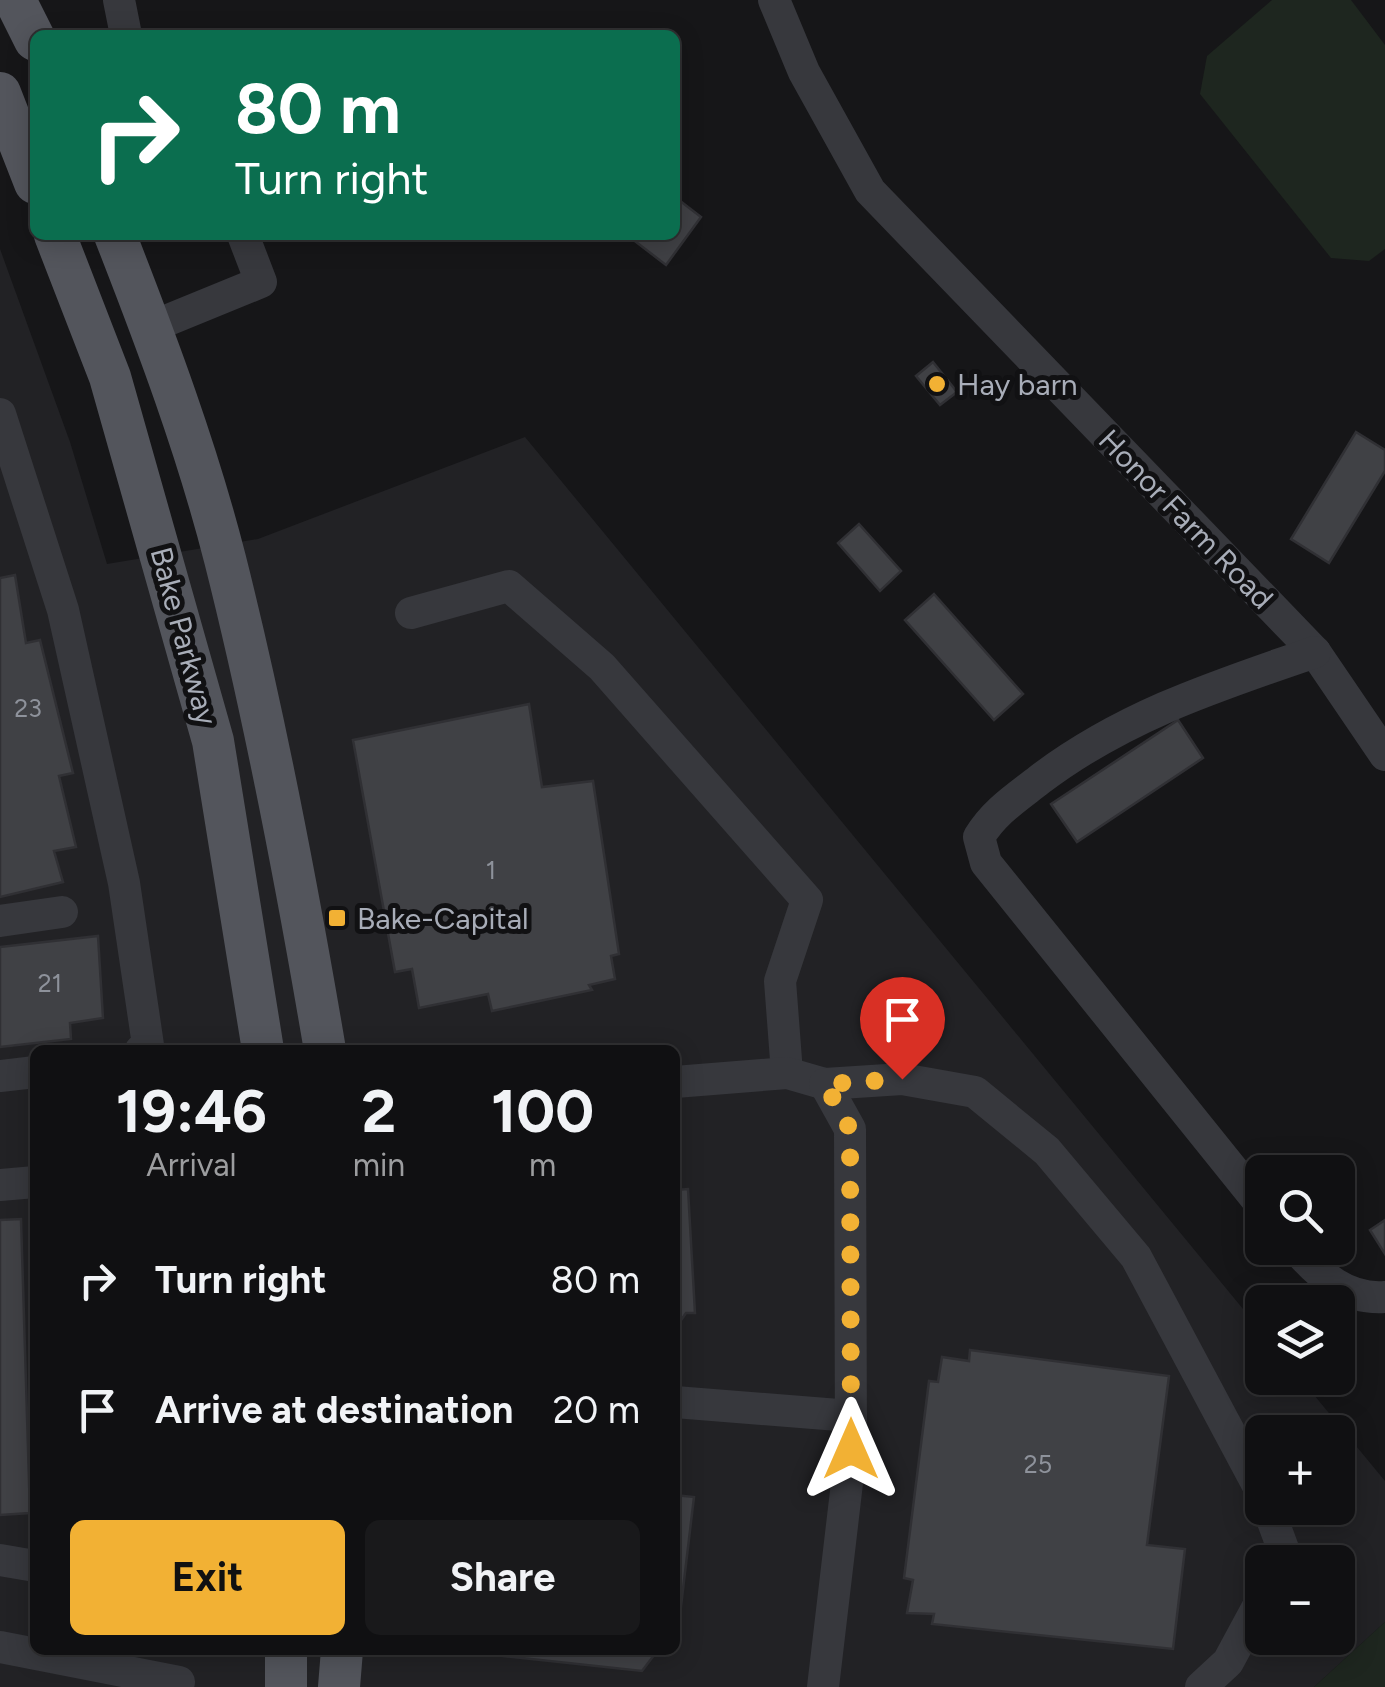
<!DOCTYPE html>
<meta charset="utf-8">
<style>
body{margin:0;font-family:Figtree,sans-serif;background:#19191b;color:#f1f3f6;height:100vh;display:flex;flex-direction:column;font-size:38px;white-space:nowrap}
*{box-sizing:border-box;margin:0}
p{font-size:32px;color:#9c9d9f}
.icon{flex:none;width:55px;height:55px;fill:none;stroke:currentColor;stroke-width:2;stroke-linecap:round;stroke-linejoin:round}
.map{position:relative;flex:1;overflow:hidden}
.sheet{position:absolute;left:30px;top:1045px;width:650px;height:610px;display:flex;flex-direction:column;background:#101012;border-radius:15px;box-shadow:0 5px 25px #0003,0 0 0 2px #303032}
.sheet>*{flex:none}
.guide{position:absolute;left:30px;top:30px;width:650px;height:210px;border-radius:15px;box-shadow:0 5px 25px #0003,0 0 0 2px #303032;background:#0b6e4f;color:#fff;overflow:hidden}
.buttons{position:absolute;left:1245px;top:1155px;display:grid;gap:20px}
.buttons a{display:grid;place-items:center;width:110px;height:110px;border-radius:15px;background:#101012;box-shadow:0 5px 25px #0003,0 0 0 2px #303032;font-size:50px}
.pin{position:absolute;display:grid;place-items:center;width:85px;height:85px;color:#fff;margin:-102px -42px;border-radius:50% 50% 50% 0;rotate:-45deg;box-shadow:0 0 10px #0007}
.pin .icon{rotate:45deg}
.me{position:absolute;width:110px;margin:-55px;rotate:0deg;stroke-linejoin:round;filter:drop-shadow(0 0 8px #0008)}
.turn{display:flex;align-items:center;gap:35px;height:210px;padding:0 40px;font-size:45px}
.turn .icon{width:130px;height:130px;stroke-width:2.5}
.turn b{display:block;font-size:70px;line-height:85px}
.eta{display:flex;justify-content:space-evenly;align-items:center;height:170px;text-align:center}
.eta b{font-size:60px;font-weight:700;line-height:70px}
.button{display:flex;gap:20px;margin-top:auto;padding:20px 40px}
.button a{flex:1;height:115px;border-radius:15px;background:#f2b134;color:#111;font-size:40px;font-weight:700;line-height:115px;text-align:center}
.button a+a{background:#19191b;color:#f1f3f6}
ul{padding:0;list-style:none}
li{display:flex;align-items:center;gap:30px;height:130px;padding:0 40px}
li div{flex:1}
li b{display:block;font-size:38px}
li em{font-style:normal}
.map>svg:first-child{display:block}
.built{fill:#222225;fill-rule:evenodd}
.green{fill:#1e261f}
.building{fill:#404145;stroke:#303034;stroke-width:2.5}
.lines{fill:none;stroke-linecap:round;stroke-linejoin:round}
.minor{stroke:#37383d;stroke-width:32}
.major{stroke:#53555c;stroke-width:42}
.route{stroke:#f2b134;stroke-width:18;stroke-dasharray:0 32.4}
.poi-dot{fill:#f2b134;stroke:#111113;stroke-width:4}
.labels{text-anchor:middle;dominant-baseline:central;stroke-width:10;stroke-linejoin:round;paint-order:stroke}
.number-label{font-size:25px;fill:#8e929b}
.poi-label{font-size:30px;fill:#a8adb8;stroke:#111113;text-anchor:start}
.street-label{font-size:30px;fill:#a8adb8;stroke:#111113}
</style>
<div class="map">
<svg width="1385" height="1687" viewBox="0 0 1385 1687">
<rect width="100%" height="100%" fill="#161618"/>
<path class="built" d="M0 249 70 442 107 564 258 539 525 437 1262 1332V1378H1300L1385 1481V1622L1314 1687H0ZM35 1050H675V1650H35ZM1262 1432H1338V1508H1262ZM1262 1562H1338V1638H1262Z"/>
<g class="green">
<polygon points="1272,0 1351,0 1385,45 1385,249 1369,261 1331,258 1200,94 1207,56"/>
<polygon points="1385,1622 1385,1687 1314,1687"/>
</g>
<g class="building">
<polygon points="675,197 701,217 666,265 627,235 675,235"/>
<polygon points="933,362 957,392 940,405 916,376"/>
<polygon points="1356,432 1385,450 1385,471 1329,563 1291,539"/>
<polygon points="859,524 901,571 880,591 838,543"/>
<polygon points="15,575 26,643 40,640 73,773 59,776 76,847 54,851 63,882 0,897 0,578"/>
<polygon points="934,594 1023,694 994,720 905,620"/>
<polygon points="529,704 542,787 593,781 619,954 611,956 615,979 589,985 592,990 492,1011 488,994 419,1008 412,969 395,972 353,740"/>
<polygon points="1178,720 1203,758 1077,842 1051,804"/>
<polygon points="98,936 103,1018 70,1023 71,1039 0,1047 0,947"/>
<polygon points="688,1189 695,1313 686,1313 675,1329 675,1190"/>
<polygon points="21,1219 30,1513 0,1515 0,1220"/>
<polygon points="1385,1220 1385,1254 1370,1230"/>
<polygon points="970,1350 1169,1376 1147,1545 1185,1549 1173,1649 932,1624 934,1614 907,1613 913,1580 904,1578 929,1381 938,1382 942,1357 969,1361"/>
<polygon points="675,1495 694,1497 677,1640 675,1640"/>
<polygon points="658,1650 642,1671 456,1651 456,1650"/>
</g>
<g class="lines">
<g class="minor">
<polyline points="119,0 126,35"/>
<polyline points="774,0 804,72 870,191 1315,652 1385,755"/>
<polyline points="151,327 261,282 243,235"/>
<polyline points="0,414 63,610 124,883 148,1045 141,1050"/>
<polyline points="411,613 509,586 602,667 807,900 780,981 787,1073"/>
<polyline points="0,921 62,912"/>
<polyline points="0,1076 35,1072"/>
<polyline points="675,1082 787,1073 825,1084 902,1079 975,1092 1047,1151 1136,1257 1262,1493"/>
<polyline points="0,1185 35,1182"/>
<path d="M1262 1206 986 863 979 837C994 812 1016 798 1039 780 1123 716 1216 686 1315 652"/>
<path d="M1296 1248C1320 1276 1347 1300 1385 1297"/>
<polyline points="675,1402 851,1416"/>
<polyline points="1268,1508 1285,1554 1280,1562"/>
<polyline points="0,1560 35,1566"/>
<polyline points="0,1647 179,1682"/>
<polyline points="823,1687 851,1449 850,1129 825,1084"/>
<polyline points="1201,1687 1228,1662 1262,1599"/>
</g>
<g class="major">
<polyline points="15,0 35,40"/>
<polyline points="0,93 35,183"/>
<polyline points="55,235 110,377 213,741 263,1050"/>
<path d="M115 235C156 340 197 449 225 559 266 721 297 885 325 1050"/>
<polyline points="286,1687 286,1650"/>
<polyline points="339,1687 342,1650"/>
</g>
</g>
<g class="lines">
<polyline class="route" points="851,1449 850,1129 825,1084 902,1079"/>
</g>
<g class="poi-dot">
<circle cx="937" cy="384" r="10"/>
<rect x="327" y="908" width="20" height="20" rx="5"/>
</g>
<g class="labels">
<g class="number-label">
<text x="28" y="708">23</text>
<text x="491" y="870">1</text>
<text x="50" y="983">21</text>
<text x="1038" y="1464">25</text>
</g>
<g class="poi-label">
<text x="957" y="384">Hay barn</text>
<text x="357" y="918">Bake-Capital</text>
</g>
<g class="street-label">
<text transform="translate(1186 519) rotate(46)">Honor Farm Road</text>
<text transform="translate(184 636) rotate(75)">Bake Parkway</text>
</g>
</g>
</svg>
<div class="buttons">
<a><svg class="icon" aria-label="search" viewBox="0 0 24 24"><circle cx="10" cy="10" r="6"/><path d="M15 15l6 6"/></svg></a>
<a><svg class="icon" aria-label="layers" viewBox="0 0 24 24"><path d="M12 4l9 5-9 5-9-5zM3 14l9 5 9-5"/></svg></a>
<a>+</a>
<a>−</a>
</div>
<div class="pin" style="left:902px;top:1079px;background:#d93025"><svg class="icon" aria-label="arrive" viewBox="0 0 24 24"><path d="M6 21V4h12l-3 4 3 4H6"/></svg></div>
<svg class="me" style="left:851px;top:1449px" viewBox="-20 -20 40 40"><path d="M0-17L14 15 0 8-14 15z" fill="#f2b134" stroke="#fff" stroke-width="4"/></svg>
<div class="guide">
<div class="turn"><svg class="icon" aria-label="right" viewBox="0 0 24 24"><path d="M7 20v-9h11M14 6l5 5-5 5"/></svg><div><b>80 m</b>Turn right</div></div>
</div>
<section class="sheet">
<div class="eta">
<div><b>19:46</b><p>Arrival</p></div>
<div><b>2</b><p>min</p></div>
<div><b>100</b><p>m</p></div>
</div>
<ul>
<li><svg class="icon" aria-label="right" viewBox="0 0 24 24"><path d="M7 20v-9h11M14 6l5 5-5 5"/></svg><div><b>Turn right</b></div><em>80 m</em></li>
<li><svg class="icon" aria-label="arrive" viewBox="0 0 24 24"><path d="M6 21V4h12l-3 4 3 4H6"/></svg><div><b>Arrive at destination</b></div><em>20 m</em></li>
</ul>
<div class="button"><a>Exit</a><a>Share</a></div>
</section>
</div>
